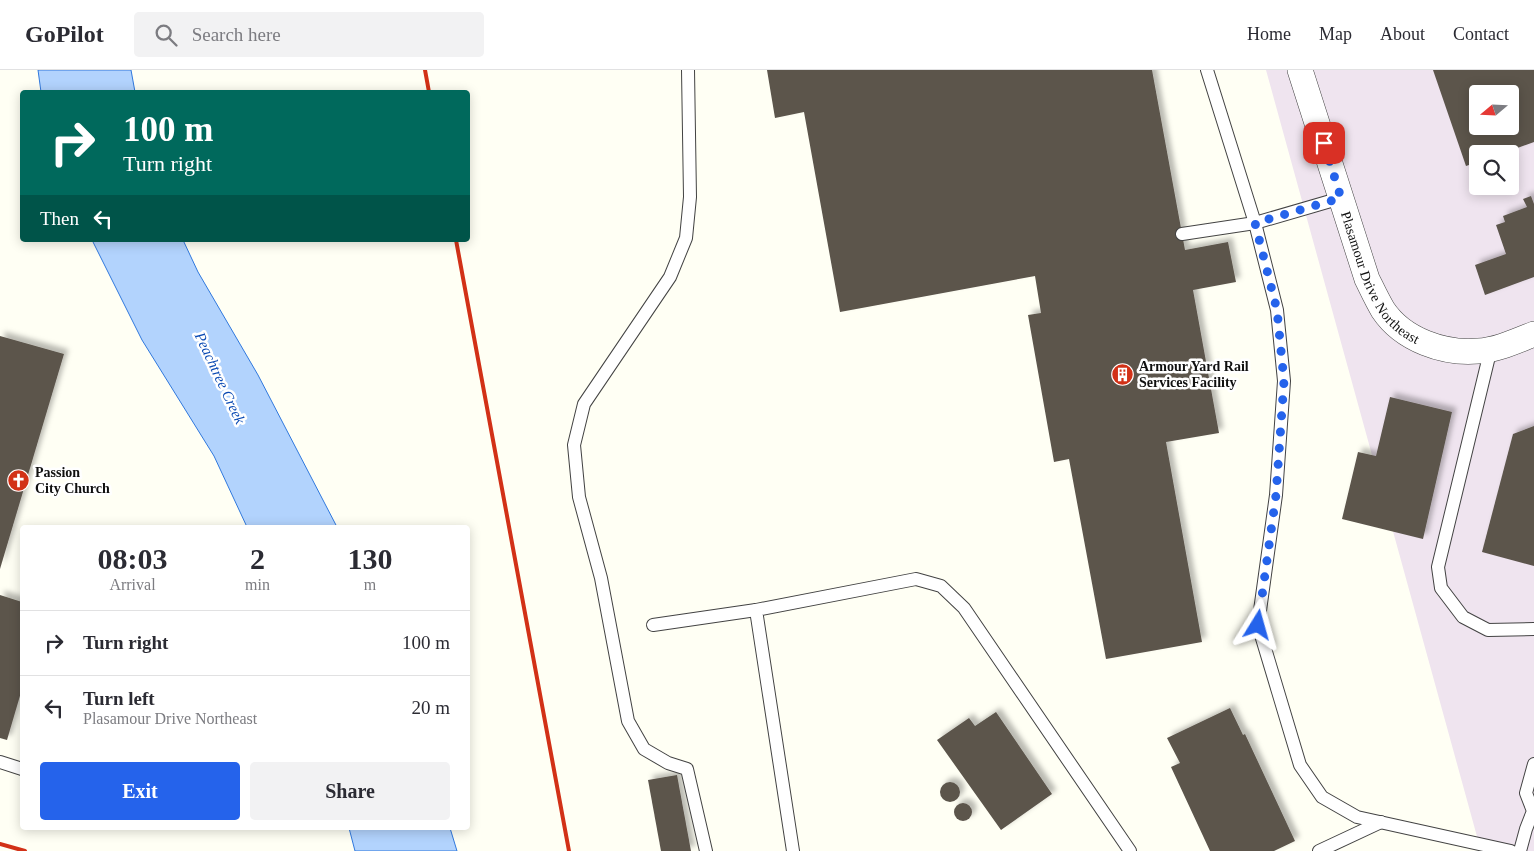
<!DOCTYPE html>
<style>
body{margin:0;font-family:"Times New Roman",serif;background:#f2f2f3;color:#2b2b33;height:100vh;display:flex;flex-direction:column;font-size:19px;white-space:nowrap}
*{box-sizing:border-box;margin:0}
p{font-size:16px;color:#7c7c81}
.icon{flex:none;width:28px;height:28px;fill:none;stroke:currentColor;stroke-width:2;stroke-linecap:round;stroke-linejoin:round}
.map{position:relative;flex:1;overflow:hidden}
.panel{position:absolute;left:20px;top:455px;width:450px;height:305px;display:flex;flex-direction:column;background:#fff;border-radius:5px;box-shadow:0 2px 12px #0003}
.panel>*{flex:none}
.top-card{position:absolute;left:20px;top:20px;width:450px;height:152px;border-radius:5px;box-shadow:0 2px 12px #0003;background:#00695c;color:#fff;overflow:hidden}
.needle{width:32px;rotate:251deg}
.tools{position:absolute;left:1469px;top:15px;display:grid;gap:10px}
.tools a{display:grid;place-items:center;width:50px;height:50px;border-radius:5px;background:#fff;box-shadow:0 2px 12px #0003;font-size:25px}
.pin{position:absolute;display:grid;place-items:center;width:42px;height:42px;color:#fff;margin:-21px;border-radius:10px;box-shadow:0 2px 8px #0006}
.me{position:absolute;width:55px;margin:-28px;rotate:8deg;stroke-linejoin:round;filter:drop-shadow(0 0 4px #0008)}
.turn{display:flex;align-items:center;gap:18px;height:105px;padding:0 20px;font-size:22px}
.turn .icon{width:65px;height:65px;stroke-width:2.5}
.turn b{display:block;font-size:35px;line-height:42px}
.then{display:flex;align-items:center;height:48px;padding:0 20px;background:#0003;gap:10px;font-size:19px}
.eta{display:flex;justify-content:space-evenly;align-items:center;height:85px;text-align:center}
.eta b{font-size:30px;font-weight:700;line-height:35px}
.cta{display:flex;gap:10px;margin-top:auto;padding:10px 20px}
.cta a{flex:1;height:58px;border-radius:5px;background:#2563eb;color:#fff;font-size:20px;font-weight:700;line-height:58px;text-align:center}
.cta a+a{background:#f2f2f3;color:#2b2b33}
ul{padding:0;list-style:none}
li{display:flex;align-items:center;gap:15px;height:65px;padding:0 20px;border-top:1px solid #e1e1e2}
li div{flex:1}
li b{display:block;font-size:19px}
li em{font-style:normal}
header{display:flex;align-items:center;gap:30px;box-sizing:border-box;height:70px;padding:0 25px;background:#fff;border-bottom:1px solid #e1e1e2}
header strong{font-size:24px}
nav{display:flex;gap:28px;margin-inline-start:auto;font-size:18px}
.search{width:350px;height:45px;background:#f2f2f3;display:flex;align-items:center;gap:12px;box-sizing:border-box;padding:0 18px;border-radius:5px;color:#7c7c81;font-size:19px}
.map>svg:first-child{display:block}
.industrial{fill:#efe4ef;fill-rule:evenodd}
.water{fill:#b2d3fd;stroke:#3078dd}
.building{fill:#5b544b;fill-rule:evenodd;filter:url(#shadow)}
.lines{fill:none;stroke-linecap:round;stroke-linejoin:round}
.service-casing{stroke:#434343;stroke-width:14}
.minor-casing{stroke:#434343;stroke-width:26}
.service{stroke:#fff;stroke-width:12}
.minor{stroke:#fff;stroke-width:25}
.rail{stroke:#d23117;stroke-width:4}
.route{stroke:#2563eb;stroke-width:9;stroke-dasharray:0 16.2}
.labels{text-anchor:middle;dominant-baseline:central;stroke-width:5;stroke-linejoin:round;paint-order:stroke}
.street-label{font-size:14px;fill:#101010;stroke:#fff}
.poi-label{font-size:14px;font-weight:bold;fill:#101010;stroke:#fff;text-anchor:start}
.water-label{font-size:15px;font-style:italic;fill:#0949b3;stroke:#fff}
</style>
<header>
<strong>GoPilot</strong>
<div class="search"><svg class="icon" aria-label="search" viewBox="0 0 24 24"><circle cx="10" cy="10" r="6"/><path d="M15 15l6 6"/></svg>Search here</div>
<nav><a>Home</a><a>Map</a><a>About</a><a>Contact</a></nav>
</header>
<div class="map">
<svg width="1534" height="781" viewBox="0 0 1534 781">
<defs>
<filter id="shadow"><feDropShadow dx="4.5" dy="-4.5" stdDeviation="2.5" flood-color="#0004"/></filter>
</defs>
<rect width="100%" height="100%" fill="#fffff4"/>
<path class="industrial" d="M1266 0H1534V781H1481ZM1478 24H1510V56H1478ZM1478 84H1510V116H1478Z"/>
<g class="water">
<polygon points="38,0 131,0 135,22 41,22"/>
<polygon points="92,170 183,170 198,202 258,305 337,457 247,457 214,386 142,270"/>
<polygon points="349,758 450,758 457,781 355,781"/>
</g>
<g class="building">
<polygon points="767,0 1152,0 1185,180 1228,172 1236,212 1193,220 1219,363 1166,372 1202,572 1106,589 1069,389 1054,392 1028,245 1041,243 1035,206 840,242 804,42 775,48"/>
<path d="M1433 0H1534V72L1501 84H1478V92L1466 96ZM1478 24H1510V56H1478Z"/>
<polygon points="1531,126 1534,134 1534,207 1485,225 1475,195 1506,184 1496,155 1505,152 1503,146 1527,137 1523,129"/>
<polygon points="0,266 64,284 0,499"/>
<polygon points="1390,327 1452,342 1423,469 1342,449 1358,382 1376,386"/>
<polygon points="1534,356 1534,496 1482,482 1513,364"/>
<polygon points="0,525 22,532 22,619 7,670 0,668"/>
<polygon points="1230,638 1243,665 1245,664 1295,771 1274,781 1210,781 1171,697 1180,693 1167,668"/>
<polygon points="996,642 1052,724 1001,760 937,670 969,648 975,656"/>
<polygon points="677,705 691,781 661,781 648,710"/>
<circle cx="950" cy="722" r="10"/>
<circle cx="963" cy="742" r="9"/>
</g>
<g class="lines">
<defs>
<g id="service">
<polyline points="688,0 690,127 686,168 670,207 584,334 574,375 579,427 601,508 628,651 644,679 668,693 687,699 706,781"/>
<polyline points="1207,0 1255,153 1277,240 1284,311 1276,425 1258,555 1300,695 1322,727 1357,747 1511,781"/>
<polyline points="1182,164 1255,153 1341,128"/>
<polyline points="1491,278 1438,497 1441,518 1463,547 1488,560 1534,559"/>
<polyline points="653,555 756,540"/>
<polyline points="0,692 22,699"/>
<polyline points="793,781 756,540 916,509 941,516 964,538 1130,781"/>
<polyline points="1319,781 1381,752"/>
<polyline points="1520,781 1526,759 1533,741 1526,723 1534,694"/>
</g>
<g id="minor">
<path id="s1" d="M1300 0 1367 209C1372 219 1377 230 1383 240 1403 270 1444 284 1478 281 1497 280 1516 271 1534 264"/>
</g>
</defs>
<use href="#service" class="service-casing"/>
<use href="#minor" class="minor-casing"/>
<use href="#service" class="service"/>
<use href="#minor" class="minor"/>
<g class="rail">
<polyline points="425,0 429,22"/>
<polyline points="456,170 569,781"/>
<polyline points="0,774 25,781"/>
</g>
</g>
<g class="lines">
<polyline class="route" points="1258,555 1276,425 1284,311 1277,240 1255,153 1341,128 1324,73"/>
</g>
<defs>
<symbol id="building-disc" viewBox="-11 -11 22 22"><circle r="9.5" fill="#d23117" stroke="#fff"/><path d="M-4-6H4V6H1V3H-1V6H-4ZM-2.5-4.3h1.7v1.8h-1.7ZM.8-4.3h1.7v1.8H.8ZM-2.5-1h1.7V.8h-1.7ZM.8-1h1.7V.8H.8Z" fill="#fff"/></symbol>
<symbol id="church-disc" viewBox="-11 -11 22 22"><circle r="9.5" fill="#d23117" stroke="#fff"/><path d="M-1.2-6h2.4v3.5h3.3v2.4h-3.3V6h-2.4V-.1h-3.3v-2.4h3.3Z" fill="#fff"/></symbol>
</defs>
<g fill-rule="evenodd">
<use href="#building-disc" x="1110" y="292" width="25" height="25"/>
<use href="#church-disc" x="6" y="398" width="25" height="25"/>
</g>
<g class="labels">
<g class="street-label">
<text stroke="none"><textPath href="#s1" startOffset="225">Plasamour Drive Northeast</textPath></text>
</g>
<g class="poi-label">
<text x="1139" y="296">Armour Yard Rail<tspan x="1139" dy="16">Services Facility</tspan></text>
<text x="35" y="402">Passion<tspan x="35" dy="16">City Church</tspan></text>
</g>
<g class="water-label">
<text transform="translate(220 308) rotate(65)">Peachtree Creek</text>
</g>
</g>
</svg>
<div class="tools">
<a><svg class="needle" viewBox="-14 -14 28 28"><path d="M0-13l5 13h-10z" fill="#e53935"/><path d="M0 13l5-13h-10z" fill="#7c7c81"/></svg></a>
<a><svg class="icon" aria-label="search" viewBox="0 0 24 24"><circle cx="10" cy="10" r="6"/><path d="M15 15l6 6"/></svg></a>
</div>
<div class="pin" style="left:1324px;top:73px;background:#d93025"><svg class="icon" aria-label="arrive" viewBox="0 0 24 24"><path d="M6 21V4h12l-3 4 3 4H6"/></svg></div>
<svg class="me" style="left:1258px;top:555px" viewBox="-20 -20 40 40"><path d="M0-17L14 15 0 8-14 15z" fill="#2563eb" stroke="#fff" stroke-width="4"/></svg>
<div class="top-card">
<div class="turn"><svg class="icon" aria-label="right" viewBox="0 0 24 24"><path d="M7 20v-9h11M14 6l5 5-5 5"/></svg><div><b>100 m</b>Turn right</div></div>
<div class="then">Then<svg class="icon" aria-label="left" viewBox="0 0 24 24"><path d="M17 20v-9H6M10 6l-5 5 5 5"/></svg></div>
</div>
<section class="panel">
<div class="eta">
<div><b>08:03</b><p>Arrival</p></div>
<div><b>2</b><p>min</p></div>
<div><b>130</b><p>m</p></div>
</div>
<ul>
<li><svg class="icon" aria-label="right" viewBox="0 0 24 24"><path d="M7 20v-9h11M14 6l5 5-5 5"/></svg><div><b>Turn right</b></div><em>100 m</em></li>
<li><svg class="icon" aria-label="left" viewBox="0 0 24 24"><path d="M17 20v-9H6M10 6l-5 5 5 5"/></svg><div><b>Turn left</b><p>Plasamour Drive Northeast</p></div><em>20 m</em></li>
</ul>
<div class="cta"><a>Exit</a><a>Share</a></div>
</section>
</div>
